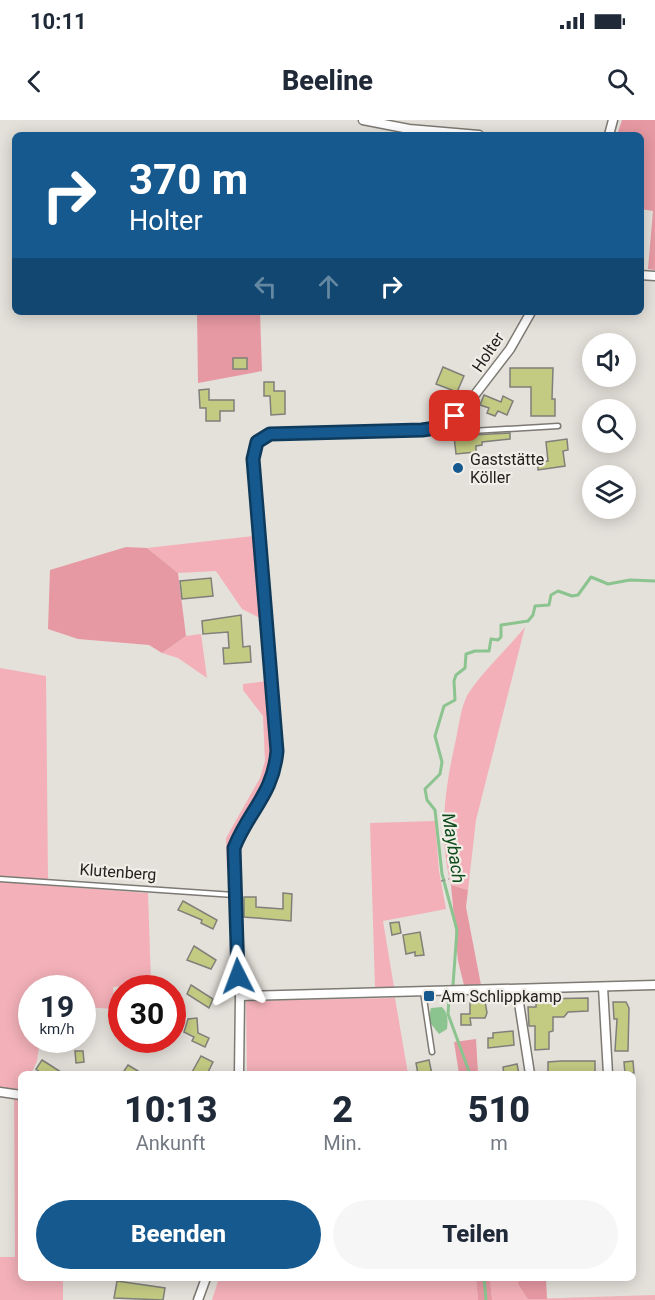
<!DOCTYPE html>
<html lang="de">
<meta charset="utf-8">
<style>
body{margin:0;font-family:Roboto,sans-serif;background:#f6f6f7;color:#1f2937;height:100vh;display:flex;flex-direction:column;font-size:22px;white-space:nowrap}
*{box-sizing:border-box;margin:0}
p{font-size:20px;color:#747a83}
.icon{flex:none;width:33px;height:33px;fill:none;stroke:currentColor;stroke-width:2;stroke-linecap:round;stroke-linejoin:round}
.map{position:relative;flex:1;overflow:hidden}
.sheet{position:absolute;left:18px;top:951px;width:618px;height:210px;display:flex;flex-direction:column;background:#fff;border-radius:9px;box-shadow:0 3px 15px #0003}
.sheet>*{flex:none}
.guide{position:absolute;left:12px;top:12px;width:632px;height:183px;border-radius:9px;box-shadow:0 3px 15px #0003;background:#16598e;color:#fff;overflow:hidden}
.fabs{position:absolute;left:582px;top:213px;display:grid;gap:12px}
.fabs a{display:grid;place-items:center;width:54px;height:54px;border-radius:50%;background:#fff;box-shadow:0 3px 15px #0003;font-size:30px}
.speed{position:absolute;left:18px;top:855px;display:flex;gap:12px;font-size:30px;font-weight:700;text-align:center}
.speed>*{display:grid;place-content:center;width:78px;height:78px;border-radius:50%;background:#fff;box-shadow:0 3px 15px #0003;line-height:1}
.speed small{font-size:15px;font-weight:400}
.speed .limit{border:9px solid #d22;background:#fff;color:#111}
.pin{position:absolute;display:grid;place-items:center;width:51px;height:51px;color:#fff;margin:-26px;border-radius:12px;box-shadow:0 3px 9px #0006}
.me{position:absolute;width:66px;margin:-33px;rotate:357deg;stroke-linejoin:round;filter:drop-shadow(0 0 4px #0008)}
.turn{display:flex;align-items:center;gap:21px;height:126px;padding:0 18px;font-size:27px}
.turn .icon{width:78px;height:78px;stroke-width:2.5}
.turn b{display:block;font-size:42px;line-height:51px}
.lanes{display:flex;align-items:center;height:57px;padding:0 18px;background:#0003;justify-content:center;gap:30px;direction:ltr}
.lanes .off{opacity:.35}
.eta{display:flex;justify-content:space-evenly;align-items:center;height:102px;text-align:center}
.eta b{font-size:36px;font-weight:800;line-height:42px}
.action{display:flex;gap:12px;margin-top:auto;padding:12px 18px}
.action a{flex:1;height:69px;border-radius:36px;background:#16598e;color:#fff;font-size:24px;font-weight:800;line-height:69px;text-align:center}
.action a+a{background:#f6f6f7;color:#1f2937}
.status{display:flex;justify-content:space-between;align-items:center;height:42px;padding:0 30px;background:#fff;direction:ltr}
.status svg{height:16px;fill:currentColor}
header{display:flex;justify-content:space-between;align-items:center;height:78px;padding:0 18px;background:#fff;font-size:27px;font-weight:800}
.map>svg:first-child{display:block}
.green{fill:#f3b0b8}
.forest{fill:#e799a3}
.water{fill:#8cc490}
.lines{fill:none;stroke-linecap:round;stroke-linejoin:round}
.stream{stroke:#8cc490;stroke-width:3}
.building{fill:#c3ca82;stroke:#7f807a;stroke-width:1.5}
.lane-casing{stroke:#7d7a74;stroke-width:7}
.street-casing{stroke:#7d7a74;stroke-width:11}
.path{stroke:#95928d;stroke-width:1.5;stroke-dasharray:4.5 3;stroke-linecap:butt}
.lane{stroke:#fff;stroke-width:4}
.street{stroke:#fff;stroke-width:8}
.route-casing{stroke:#0e3a5c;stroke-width:15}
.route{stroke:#16598e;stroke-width:10}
.poi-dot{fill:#16598e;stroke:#f1eee8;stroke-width:2}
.labels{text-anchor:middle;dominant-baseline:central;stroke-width:4.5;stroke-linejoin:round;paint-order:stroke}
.street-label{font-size:16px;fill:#211f1d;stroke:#f1eee8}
.poi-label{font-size:16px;fill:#211f1d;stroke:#f1eee8;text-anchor:start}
.water-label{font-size:18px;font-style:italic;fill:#0e4b1a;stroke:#f1eee8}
</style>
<div class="status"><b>10:11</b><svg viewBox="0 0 49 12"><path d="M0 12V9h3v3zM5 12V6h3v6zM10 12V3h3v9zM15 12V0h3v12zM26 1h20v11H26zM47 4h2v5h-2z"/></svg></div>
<header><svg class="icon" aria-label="back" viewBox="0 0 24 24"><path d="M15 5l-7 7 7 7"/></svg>Beeline<svg class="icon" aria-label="search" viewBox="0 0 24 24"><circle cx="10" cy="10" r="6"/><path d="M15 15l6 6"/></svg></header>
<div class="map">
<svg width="655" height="1180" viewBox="0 0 655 1180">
<rect width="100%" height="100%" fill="#e4e0da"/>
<g class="green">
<polygon points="253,416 262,499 242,489 216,451 178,453 147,428"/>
<path d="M525 507 476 700 468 770 451 765C438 715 445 668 456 619 459 605 461 586 468 574 482 552 508 528 525 507Z"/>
<polygon points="201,514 207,558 178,538 162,533 186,516"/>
<polygon points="0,548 46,556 48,759 0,756"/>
<path d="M267 561C269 591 281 634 268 663 252 696 229 710 227 751L226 718 260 658 265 641 263 596 243 570V564Z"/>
<polygon points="435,701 439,751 446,789 383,801 394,867 375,867 370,703"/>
<polygon points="0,762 148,773 151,863 113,867 114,889 83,887 82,868 32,868 32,920 40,920 37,941 31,954 21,954 21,971 0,968"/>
<polygon points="395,878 408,954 247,954 246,881"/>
<polygon points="14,979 21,980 21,1158 63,1158 63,1180 0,1180 0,1137 15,1137"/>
<polygon points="219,1158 476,1158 478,1180 212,1180"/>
<polygon points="490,1158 519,1158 518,1164 529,1179 655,1175 655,1180 492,1180"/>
</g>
<g class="forest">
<polygon points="622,0 655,0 655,150 648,149 653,91 641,89 640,15 617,15"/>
<polygon points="197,192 260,192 262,251 198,263"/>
<polygon points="126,427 147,428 178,453 186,516 162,533 149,525 78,519 48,509 50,450"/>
<polygon points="451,765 468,770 466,787 481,865 464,865 458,841"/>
<polygon points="476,919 478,954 459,954 454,922"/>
<polygon points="476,1158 490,1158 492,1180 478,1180"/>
<polygon points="519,1158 546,1158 547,1179 528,1179 518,1164"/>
</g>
<path class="water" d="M442 887C448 893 448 900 447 909L439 914 428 900 431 888Z"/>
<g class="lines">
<g class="stream">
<polyline points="453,865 457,810 442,754 435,690 427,680 425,669 440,654 442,642 435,616 444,586 455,580 454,561 456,555 465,548 466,534 475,531 489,531 491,519 498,520 501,517 501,505 528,501 533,495 535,486 549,485 551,475 558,471 572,476 578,475 591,457 608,464 630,460 655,461"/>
<polyline points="449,879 448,894 470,954"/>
<polyline points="484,1158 486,1180"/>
</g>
</g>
<g class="building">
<rect x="233" y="238" width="14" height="11"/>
<polygon points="443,247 464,256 457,272 436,264"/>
<polygon points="510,248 553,248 552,279 555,279 555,296 531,296 531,267 510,267"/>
<polygon points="264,262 274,262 274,271 285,271 285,294 271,295 270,276 264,276"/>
<polygon points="209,269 209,280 234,280 234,291 220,291 220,301 206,301 206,288 200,288 199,270"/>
<polygon points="484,275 501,282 503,276 513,281 507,295 498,291 495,296 487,293 489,288 480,285"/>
<polygon points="510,313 510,319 482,322 482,325 476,326 476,332 456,334 454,316"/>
<polygon points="567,319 568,330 563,331 565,346 538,350 538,342 548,341 546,322"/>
<polygon points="211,458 213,476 182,479 180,461"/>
<polygon points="241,495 243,527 250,526 251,542 224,544 223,528 229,528 228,512 203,514 202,501"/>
<polygon points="283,773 292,774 291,801 244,797 244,777 256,777 256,787 283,789"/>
<polygon points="183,781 217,800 213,809 201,803 202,800 178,790"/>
<polygon points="399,802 401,813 392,815 390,803"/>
<polygon points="420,812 424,835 415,836 415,832 406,834 403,815"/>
<polygon points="194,826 216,840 211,849 187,840"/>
<polygon points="191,865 213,879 209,888 187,874"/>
<polygon points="588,878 588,891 568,892 564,897 553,897 553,911 549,912 549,929 535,930 535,906 529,906 528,887 536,887 536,879"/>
<polygon points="470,881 485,881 487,893 485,898 470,898 471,905 461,905 461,894 470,894"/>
<polygon points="613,882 626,882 629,888 628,931 615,931 617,899 614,899"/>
<polygon points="197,898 198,913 209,918 205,927 192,921 194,917 184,912 188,899"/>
<polygon points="513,911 514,925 488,928 488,918 493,918 493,913"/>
<polygon points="75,931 83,931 84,942 76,943"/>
<polygon points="201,936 213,942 207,954 191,954"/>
<polygon points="42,940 50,945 64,954 42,954 36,949"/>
<polygon points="429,940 432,954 418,954 416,943"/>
<polygon points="561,941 595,941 595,954 548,954 548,942"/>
<polygon points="633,941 634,953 625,954 624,942"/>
<polygon points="517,944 519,954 504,954 503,947"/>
<polygon points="128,945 143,954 122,954"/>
<polygon points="117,1161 165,1168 163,1180 114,1178"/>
</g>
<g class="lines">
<defs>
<g id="lane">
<polyline points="443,307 454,312 558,306"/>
<polyline points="0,759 234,775"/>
<polyline points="423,872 432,932"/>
</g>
<g id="street">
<polyline points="363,0 409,9 479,15"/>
<polyline points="609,15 613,0"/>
<polyline points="640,155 655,156"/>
<polyline points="603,867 608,954"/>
<polyline points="517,870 530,954"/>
<polyline points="240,876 655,865"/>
<polyline points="239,954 240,876 233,741 239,715 270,665 277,631 253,339 257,322 270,314 422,310 443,307 467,285 510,229 531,192"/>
<polyline points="0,972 21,975"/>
<polyline points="198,1180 206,1158"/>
</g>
</defs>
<use href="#lane" class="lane-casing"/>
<use href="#street" class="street-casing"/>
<polyline class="path" points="441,761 449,759"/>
<use href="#lane" class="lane"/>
<use href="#street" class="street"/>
</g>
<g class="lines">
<defs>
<path id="route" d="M238 856 234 728C249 690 273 675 277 631L253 339 257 322 270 314 422 310 443 307 455 296"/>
</defs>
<use href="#route" class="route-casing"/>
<use href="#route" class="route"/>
</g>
<g class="poi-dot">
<circle cx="458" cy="348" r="6"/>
<rect x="423" y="870" width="12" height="12" rx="3"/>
</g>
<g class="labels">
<g class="street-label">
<text transform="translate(488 232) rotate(-56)">Holter</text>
<text transform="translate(118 752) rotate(4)">Klutenberg</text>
</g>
<g class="poi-label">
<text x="470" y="339">Gaststätte<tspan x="470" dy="18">Köller</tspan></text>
<text x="441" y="876">Am Schlippkamp</text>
</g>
<g class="water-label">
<text transform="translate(454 728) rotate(81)">Maybach</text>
</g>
</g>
</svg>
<div class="fabs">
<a><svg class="icon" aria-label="sound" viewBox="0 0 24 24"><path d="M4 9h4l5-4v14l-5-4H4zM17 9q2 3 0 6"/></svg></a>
<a><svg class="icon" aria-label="search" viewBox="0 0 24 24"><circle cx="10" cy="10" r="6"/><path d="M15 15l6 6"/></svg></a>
<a><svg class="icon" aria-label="layers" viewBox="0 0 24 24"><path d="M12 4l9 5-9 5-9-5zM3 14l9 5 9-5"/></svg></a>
</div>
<div class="speed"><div>19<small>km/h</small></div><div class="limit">30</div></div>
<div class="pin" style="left:455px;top:296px;background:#d93025"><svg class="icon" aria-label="arrive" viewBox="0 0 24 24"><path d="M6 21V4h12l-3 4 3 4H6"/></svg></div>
<svg class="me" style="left:238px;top:856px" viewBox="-20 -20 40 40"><path d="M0-17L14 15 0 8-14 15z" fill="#16598e" stroke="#fff" stroke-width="4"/></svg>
<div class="guide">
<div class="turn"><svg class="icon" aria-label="right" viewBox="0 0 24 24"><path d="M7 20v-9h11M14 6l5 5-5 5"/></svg><div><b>370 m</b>Holter</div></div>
<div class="lanes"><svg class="icon off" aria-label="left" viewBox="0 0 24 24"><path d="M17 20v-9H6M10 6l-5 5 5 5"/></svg><svg class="icon off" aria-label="ahead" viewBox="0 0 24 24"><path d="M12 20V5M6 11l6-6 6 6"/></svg><svg class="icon" aria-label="right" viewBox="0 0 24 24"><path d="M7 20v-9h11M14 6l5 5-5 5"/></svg></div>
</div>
<section class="sheet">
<div class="eta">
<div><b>10:13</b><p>Ankunft</p></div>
<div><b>2</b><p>Min.</p></div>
<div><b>510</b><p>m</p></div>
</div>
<div class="action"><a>Beenden</a><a>Teilen</a></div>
</section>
</div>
